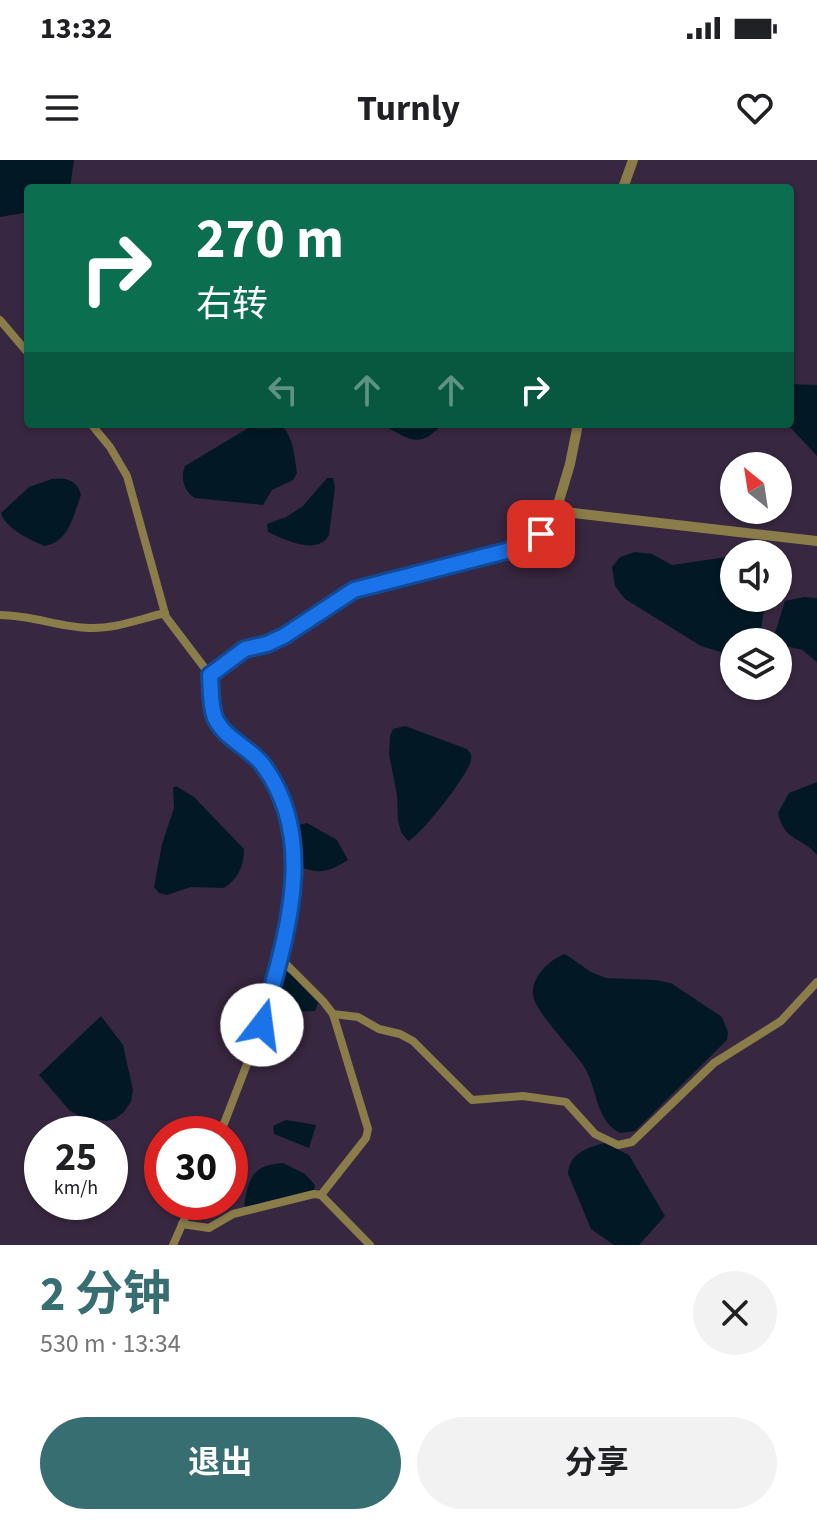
<!DOCTYPE html>
<html lang="zh">
<meta charset="utf-8">
<style>
body{margin:0;font-family:"Source Sans 3","Noto Sans SC",sans-serif;background:#f2f2f2;color:#202124;height:100vh;display:flex;flex-direction:column;font-size:30px;white-space:nowrap}
*{box-sizing:border-box;margin:0}
p{font-size:26px;color:#757577}
.icon{flex:none;width:44px;height:44px;fill:none;stroke:currentColor;stroke-width:2;stroke-linecap:round;stroke-linejoin:round}
.map{position:relative;height:1085px;overflow:hidden}
.details{display:flex;flex-direction:column;background:#fff;flex:1}
.details>*{flex:none}
.banner{position:absolute;left:24px;top:24px;width:770px;height:244px;border-radius:8px;box-shadow:0 2px 6px #0004;background:#0b6e4f;color:#fff;overflow:hidden}
.needle{width:52px;rotate:330deg}
.controls{position:absolute;left:720px;top:292px;display:grid;gap:16px}
.controls a{display:grid;place-items:center;width:72px;height:72px;border-radius:50%;background:#fff;box-shadow:0 2px 6px #0004;font-size:40px}
.speed{position:absolute;left:24px;top:956px;display:flex;gap:16px;font-size:40px;font-weight:700;text-align:center}
.speed>*{display:grid;place-content:center;width:104px;height:104px;border-radius:50%;background:#fff;box-shadow:0 2px 6px #0004;line-height:1}
.speed small{font-size:20px;font-weight:400}
.speed .limit{border:12px solid #d22;background:#fff;color:#111}
.pin{position:absolute;display:grid;place-items:center;width:68px;height:68px;color:#fff;margin:-34px;border-radius:16px;box-shadow:0 4px 12px #0006}
.me{position:absolute;width:88px;margin:-44px;rotate:15deg;stroke-linejoin:round;filter:drop-shadow(0 0 6px #0008)}
.turn{display:flex;align-items:center;gap:28px;height:168px;padding:0 40px;font-size:36px}
.turn .icon{width:104px;height:104px;stroke-width:2.5}
.turn b{display:block;font-size:56px;line-height:68px}
.lanes{display:flex;align-items:center;height:76px;padding:0 40px;background:#0003;justify-content:center;gap:40px;direction:ltr}
.lanes .off{opacity:.35}
.round{display:grid;place-items:center;flex:none;width:84px;height:84px;border-radius:42px;background:#f2f2f2}
.summary{display:flex;align-items:center;justify-content:space-between;height:136px;padding:0 40px}
h1{font-size:48px;font-weight:700;line-height:60px;color:#366e72}
.primary-button{display:flex;gap:16px;margin-top:auto;padding:16px 40px}
.primary-button a{flex:1;height:92px;border-radius:48px;background:#366e72;color:#fff;font-size:32px;font-weight:700;line-height:92px;text-align:center}
.primary-button a+a{background:#f2f2f2;color:#202124}
.status{display:flex;justify-content:space-between;align-items:center;height:56px;padding:0 40px;background:#fff;direction:ltr}
.status svg{height:22px;fill:currentColor}
header{display:flex;justify-content:space-between;align-items:center;height:104px;padding:0 40px;background:#fff;font-size:36px;font-weight:700}
.map>svg:first-child{display:block}
.water{fill:#021925}
.lines{fill:none;stroke-linecap:round;stroke-linejoin:round}
.minor{stroke:#8a7d4a;stroke-width:8}
.tertiary{stroke:#8a7d4a;stroke-width:10}
.route-casing{stroke:#114b97;stroke-width:20}
.route{stroke:#1a73e8;stroke-width:14}
</style>
<div class="status"><b>13:32</b><svg viewBox="0 0 49 12"><path d="M0 12V9h3v3zM5 12V6h3v6zM10 12V3h3v9zM15 12V0h3v12zM26 1h20v11H26zM47 4h2v5h-2z"/></svg></div>
<header><svg class="icon" aria-label="menu" viewBox="0 0 24 24"><path d="M4 6h16M4 12h16M4 18h16"/></svg>Turnly<svg class="icon" aria-label="heart" viewBox="0 0 24 24"><path d="M12 20l-8-8c-3-5 5-10 8-4 3-6 11-1 8 4z"/></svg></header>
<div class="map">
<svg width="817" height="1085" viewBox="0 0 817 1085">
<rect width="100%" height="100%" fill="#382740"/>
<g class="water">
<polygon points="0,0 74,0 70,28 28,28 28,52 0,57"/>
<polygon points="790,224 817,225 817,296 787,264 790,264"/>
<path d="M255 264H281C294 279 294 294 297 313L293 320 272 330 263 345 195 338C184 332 180 317 185 306Z"/>
<path d="M381 264H442C419 291 408 278 381 264Z"/>
<path d="M327 318H333L335 327 329 375C318 396 285 380 268 372L267 364 286 357 303 346Z"/>
<path d="M52 319C65 317 78 320 81 335 73 355 70 381 45 386 30 380 5 368 1 353L29 327Z"/>
<polygon points="635,392 652,394 672,405 734,396 734,438 773,438 763,454 760,482 734,482 734,496 701,486 625,439 615,426 612,407 620,397"/>
<polygon points="804,437 817,438 817,502 802,490 783,485 774,476 785,441"/>
<path d="M405 566 467 589C471 594 472 594 471 600 469 614 420 677 408 681L401 672 398 660 397 635 389 594 390 576 393 569Z"/>
<path d="M817 622V695C803 677 784 682 778 653L789 633Z"/>
<path d="M176 626 194 637 244 689C244 706 238 719 224 728L191 727 167 735 159 733 154 727 162 684 174 648 173 628Z"/>
<path d="M307 663 337 680 348 700C329 712 320 715 298 706L299 665Z"/>
<path d="M565 794 591 812 606 818 655 820 671 823 722 857 728 872 727 880 635 971 620 973C594 959 598 927 583 905 572 889 534 850 533 835 531 817 550 799 565 794Z"/>
<polygon points="284,810 293,816 318,843 315,851 286,852 279,849 280,818"/>
<polygon points="101,856 123,885 133,930 131,942 124,952 115,959 107,961 84,958 70,951 39,915"/>
<polygon points="286,960 316,965 309,988 274,974 273,966"/>
<path d="M605 983 629 995 665 1056 639 1085H614L591 1069 568 1014C569 993 588 987 605 983Z"/>
<path d="M283 1003 305 1014 315 1025 314 1032 247 1048 244 1045C249 1018 252 1005 283 1003Z"/>
</g>
<g class="lines">
<g class="minor">
<polyline points="0,160 28,193"/>
<polyline points="91,264 110,287 127,316 166,457 210,515 216,558 226,571 262,603 285,643 293,672 291,735 280,798 262,865 220,974"/>
<path d="M0 455C31 455 59 467 89 468 115 469 140 459 165 453"/>
<polyline points="210,515 245,489 267,484 284,476 354,430 524,384 541,374 556,351"/>
<polyline points="280,798 323,841 333,854 368,969 366,978 321,1035"/>
<polyline points="333,854 358,857 379,869 400,874 413,881 472,940 523,936 566,942 595,974 618,985 632,982 714,903 781,861 817,822"/>
<polyline points="182,1064 209,1068 233,1054 314,1034 321,1035 370,1085"/>
<polyline points="173,1085 192,1042"/>
</g>
<g class="tertiary">
<polyline points="623,28 633,0"/>
<polyline points="578,264 570,304 556,351 817,381"/>
</g>
</g>
<g class="lines">
<defs>
<path id="route" d="M262 865C284 781 320 682 263 605 250 588 224 578 215 558 210 545 211 529 210 515L245 489 267 484 284 476 354 430 514 389 541 374"/>
</defs>
<use href="#route" class="route-casing"/>
<use href="#route" class="route"/>
</g>
</svg>
<div class="controls">
<a><svg class="needle" viewBox="-14 -14 28 28"><path d="M0-13l5 13h-10z" fill="#e53935"/><path d="M0 13l5-13h-10z" fill="#757577"/></svg></a>
<a><svg class="icon" aria-label="sound" viewBox="0 0 24 24"><path d="M4 9h4l5-4v14l-5-4H4zM17 9q2 3 0 6"/></svg></a>
<a><svg class="icon" aria-label="layers" viewBox="0 0 24 24"><path d="M12 4l9 5-9 5-9-5zM3 14l9 5 9-5"/></svg></a>
</div>
<div class="speed"><div>25<small>km/h</small></div><div class="limit">30</div></div>
<div class="pin" style="left:541px;top:374px;background:#d93025"><svg class="icon" aria-label="arrive" viewBox="0 0 24 24"><path d="M6 21V4h12l-3 4 3 4H6"/></svg></div>
<svg class="me" style="left:262px;top:865px" viewBox="-20 -20 40 40"><circle r="19" fill="#fff"/><path d="M0-13L10 11 0 6-10 11z" fill="#1a73e8"/></svg>
<div class="banner">
<div class="turn"><svg class="icon" aria-label="right" viewBox="0 0 24 24"><path d="M7 20v-9h11M14 6l5 5-5 5"/></svg><div><b>270 m</b>右转</div></div>
<div class="lanes"><svg class="icon off" aria-label="left" viewBox="0 0 24 24"><path d="M17 20v-9H6M10 6l-5 5 5 5"/></svg><svg class="icon off" aria-label="ahead" viewBox="0 0 24 24"><path d="M12 20V5M6 11l6-6 6 6"/></svg><svg class="icon off" aria-label="ahead" viewBox="0 0 24 24"><path d="M12 20V5M6 11l6-6 6 6"/></svg><svg class="icon" aria-label="right" viewBox="0 0 24 24"><path d="M7 20v-9h11M14 6l5 5-5 5"/></svg></div>
</div>
</div>
<section class="details">
<div class="summary"><div><h1>2 分钟</h1><p>530 m · 13:34</p></div><a class="round"><svg class="icon" aria-label="close" viewBox="0 0 24 24"><path d="M6 6l12 12M18 6L6 18"/></svg></a></div>
<div class="primary-button"><a>退出</a><a>分享</a></div>
</section>
